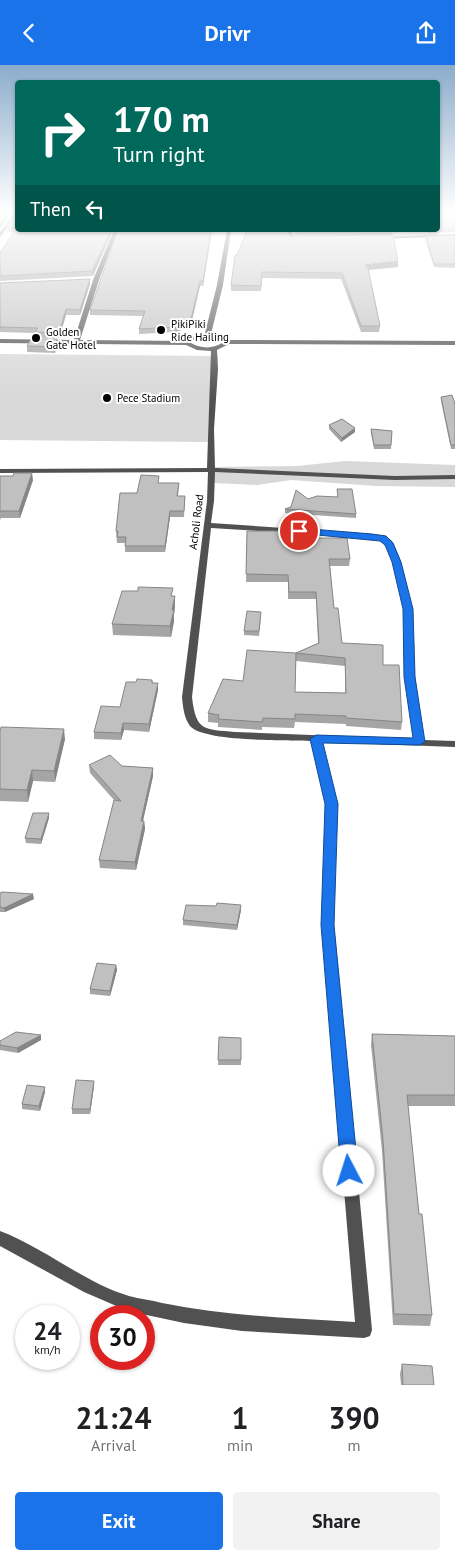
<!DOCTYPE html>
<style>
body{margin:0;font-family:"PT Sans",sans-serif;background:#f2f2f2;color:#202124;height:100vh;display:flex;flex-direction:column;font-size:19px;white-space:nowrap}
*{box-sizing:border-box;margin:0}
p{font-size:16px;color:#757577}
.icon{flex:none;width:28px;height:28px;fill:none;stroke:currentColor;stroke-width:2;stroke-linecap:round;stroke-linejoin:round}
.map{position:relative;height:1320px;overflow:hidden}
.side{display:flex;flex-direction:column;background:#fff;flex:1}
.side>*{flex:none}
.banner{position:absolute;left:15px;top:15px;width:425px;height:152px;border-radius:5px;box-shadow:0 1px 4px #0004;background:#00695c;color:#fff;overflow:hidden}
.speed{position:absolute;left:15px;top:1240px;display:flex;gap:10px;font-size:25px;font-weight:700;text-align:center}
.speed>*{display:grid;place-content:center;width:65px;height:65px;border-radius:50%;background:#fff;box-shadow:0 1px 4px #0004;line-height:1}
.speed small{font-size:12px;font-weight:400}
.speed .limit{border:8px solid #d22;background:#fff;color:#111}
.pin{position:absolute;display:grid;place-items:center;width:42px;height:42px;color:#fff;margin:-21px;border:2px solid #fff;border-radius:50%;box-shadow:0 1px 5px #0007}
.me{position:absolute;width:55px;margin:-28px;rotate:355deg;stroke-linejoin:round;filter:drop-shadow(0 0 4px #0008)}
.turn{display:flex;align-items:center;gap:18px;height:105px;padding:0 15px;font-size:22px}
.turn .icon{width:65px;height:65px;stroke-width:2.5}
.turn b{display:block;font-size:35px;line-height:42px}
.then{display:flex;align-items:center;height:48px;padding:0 15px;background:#0003;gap:10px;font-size:19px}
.eta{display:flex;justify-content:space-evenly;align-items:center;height:85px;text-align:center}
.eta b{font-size:30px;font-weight:700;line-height:35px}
.primary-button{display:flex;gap:10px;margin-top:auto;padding:10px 15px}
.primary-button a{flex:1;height:58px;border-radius:5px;background:#1a73e8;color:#fff;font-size:20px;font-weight:700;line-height:58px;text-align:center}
.primary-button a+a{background:#f2f2f2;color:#202124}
header{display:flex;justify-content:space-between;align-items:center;height:65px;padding:0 15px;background:#1a73e8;color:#fff;font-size:22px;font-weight:700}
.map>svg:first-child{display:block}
.green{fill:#d8d8d8}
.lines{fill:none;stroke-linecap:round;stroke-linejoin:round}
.street{fill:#515151;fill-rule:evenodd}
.wall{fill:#a5a5a5;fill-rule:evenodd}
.shaded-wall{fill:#868686}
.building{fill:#c0c0c0;stroke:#868686;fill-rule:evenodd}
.route{fill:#1a73e8;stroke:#114b97}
.poi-dot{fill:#000;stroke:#fff;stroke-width:2}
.labels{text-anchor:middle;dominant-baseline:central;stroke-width:4;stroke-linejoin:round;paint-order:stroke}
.far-poi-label{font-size:11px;fill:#000;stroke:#fff;text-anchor:start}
.far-street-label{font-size:11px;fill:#000;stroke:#fff}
</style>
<header><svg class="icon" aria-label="back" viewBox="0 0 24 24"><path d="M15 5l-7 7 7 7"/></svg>Drivr<svg class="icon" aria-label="share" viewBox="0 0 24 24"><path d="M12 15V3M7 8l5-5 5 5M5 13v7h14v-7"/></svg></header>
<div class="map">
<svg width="455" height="1320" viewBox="0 0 455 1320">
<rect width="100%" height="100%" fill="#fff"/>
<g class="green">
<polygon points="0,289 218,291 208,377 0,375"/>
<polygon points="345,396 455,400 455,422 376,421 291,415 257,420 213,418 215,402 297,401"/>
</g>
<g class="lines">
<g class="street">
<polygon points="14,148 18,148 18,149 0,172 0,167"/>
<path d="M114 165H118L99 215 80 275 186 276 188 273 205 268 217 220 227 165H231L223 220 211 269 219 270 229 275 455 276V280L229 279 217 285 218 304 214 364 215 403 395 411 455 410V414L395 415 215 407 214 436 211 458 372 469 386 471 392 476 401 497 412 544 415 611 424 675 455 676V682L322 677 336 739 334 860 372 1265 370 1271 364 1273 242 1266 184 1258 128 1246 84 1227 0 1181V1166C45 1183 83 1217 129 1231 140 1234 151 1235 162 1238 226 1251 291 1253 355 1257L322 860 326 739 311 676C289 675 203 677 190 661 184 653 183 642 182 632L207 436 208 407 0 408V404L207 403 211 286 197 285 186 280 0 278V274L74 275 93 215ZM203 272 216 273 224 277C213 284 202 284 191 278L193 275ZM211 463 372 473 380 475 385 479 393 497 404 544 405 611 414 674 235 667C204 664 196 667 192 632Z"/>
<polygon points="288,165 292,165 293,172 303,174 301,175 289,174"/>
<polygon points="455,169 455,171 381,174 379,173 381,172"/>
</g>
</g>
<g class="wall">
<polygon points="16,148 18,165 113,165 93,211 0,216 0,188 14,167 7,167 6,162"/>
<polygon points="438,148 455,148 455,167 428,168 427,165 438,165"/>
<polygon points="212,165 203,221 200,221 192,255 188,263 175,267 139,269 139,264 143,251 90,250 90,245"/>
<polygon points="294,165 392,165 391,170 295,170"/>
<polygon points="287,168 291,171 398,196 398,202 368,205 380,261 379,267 361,267 341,214 262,213 261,226 231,226 231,220 237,190"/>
<polygon points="455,170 455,203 434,202 425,174 426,171"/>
<polygon points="0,218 90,219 80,250 66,250 59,273 35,273 35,268 0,267"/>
<polygon points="57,280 55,288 27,287 27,281"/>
<polygon points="441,332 455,339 455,384 451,384 441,336"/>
<polygon points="329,360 355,363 355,367 341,377 329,364"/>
<polygon points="371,364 392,366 391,384 374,384 371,368"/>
<polygon points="0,411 33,415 20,453 1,453 0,455"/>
<polygon points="159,418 179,418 178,431 185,431 184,452 170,452 165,487 125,487 125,478 117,478 116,466 137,428"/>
<polygon points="337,424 356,449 356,453 285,448 285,444 308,434 338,432"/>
<path d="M247 466 282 473 350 494 349 501H330L334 543 342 578 383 600 402 657 401 665 346 661V659L295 657 294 663 262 662V665L218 662V658L208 657V648L243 616 296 588 318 578 316 534H288V517H246ZM296 596 345 601V628L295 627Z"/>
<polygon points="173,531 175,531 175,542 174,549 174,556 171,572 113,570 112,559"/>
<polygon points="261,551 259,571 244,570 244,566"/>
<polygon points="152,615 153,618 158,625 149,667 124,665 121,675 94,674 94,667 120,642 136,617"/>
<polygon points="0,666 65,674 55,717 33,716 28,737 0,736"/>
<polygon points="89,700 153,703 153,711 143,756 144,756 145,764 136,805 100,803 99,795 114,735 90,708"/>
<polygon points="49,753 41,779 26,778 25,773"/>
<polygon points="0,828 34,834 5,847 0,847"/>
<polygon points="216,841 241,845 237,865 183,860 183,855"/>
<polygon points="116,900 117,905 110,931 90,929 90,924"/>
<polygon points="372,969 455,971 455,1041 408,1041 419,1149 432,1250 430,1261 393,1260 382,1086 371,980"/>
<polygon points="219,972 241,973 241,1000 218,1000"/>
<polygon points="41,975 18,988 0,985 0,976"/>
<polygon points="94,1016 94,1021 90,1049 72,1049 72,1044"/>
<polygon points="45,1027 40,1046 22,1044 22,1039"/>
<polygon points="402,1299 434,1320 401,1320 400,1309"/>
</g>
<g class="shaded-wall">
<polygon points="8,148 12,148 0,164 0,159"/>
<polygon points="111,165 113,165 93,211 92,206"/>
<polygon points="211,165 212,165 203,221 203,216"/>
<polygon points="398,196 398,202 365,205 365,200"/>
<polygon points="90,214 90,219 80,250 80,245"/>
<polygon points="200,216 200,221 192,255 188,263 175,267 175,262"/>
<polygon points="66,244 66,250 59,273 59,268"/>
<polygon points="57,274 57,280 55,288 54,282"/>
<polygon points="355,363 355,367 341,377 342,373"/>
<polygon points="32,408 33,415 20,453 19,446"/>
<polygon points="170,446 170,452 165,487 165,481"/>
<polygon points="175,531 175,542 174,549 174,556 171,572 170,561 172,545"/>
<polygon points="158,618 158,625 149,667 149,659"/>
<polygon points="123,658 124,665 121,675 121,668"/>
<polygon points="64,664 65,674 55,717 54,706"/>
<polygon points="153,703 153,711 141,764 141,756"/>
<polygon points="32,705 33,716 28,737 27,725"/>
<polygon points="49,748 49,753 41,779 41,774"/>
<polygon points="144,756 145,764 136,805 135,797"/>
<polygon points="33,829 34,834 5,847 4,843"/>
<polygon points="241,840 241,845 237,865 237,860"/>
<polygon points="116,900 117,905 110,931 110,926"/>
<polygon points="41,970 41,975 18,988 17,983"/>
<polygon points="94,1016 94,1021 90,1049 90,1044"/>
<polygon points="45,1022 45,1027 40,1046 39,1041"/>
</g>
<g class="building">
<polygon points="0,148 8,148 0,159"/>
<polygon points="16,148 18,148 18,165 111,165 92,206 0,211 0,188 17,162 6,162"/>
<polygon points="438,148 455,148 455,164 438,165"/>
<polygon points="118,165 211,165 203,216 200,216 192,250 188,258 175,262 139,264 145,246 90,245"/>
<polygon points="247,165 287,165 287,168 291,171 393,170 398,196 365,200 368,203 380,261 361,261 342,208 262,207 261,221 231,220 235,190 237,190"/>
<polygon points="455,170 455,199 434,199 426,171"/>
<polygon points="90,214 80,245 66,244 59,268 35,267 38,263 0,262 0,218"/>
<polygon points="31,274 57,274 54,282 27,281"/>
<polygon points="452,330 455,339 455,380 451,380 441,332"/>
<polygon points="342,354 355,363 342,373 329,360"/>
<polygon points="371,364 392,366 391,380 374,380"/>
<polygon points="14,408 32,408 19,446 0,446 0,411 13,411"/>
<polygon points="141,410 159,411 158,418 179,418 177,431 185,431 184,446 170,446 165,481 125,481 126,472 117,472 118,466 116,466 120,428 137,428"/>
<polygon points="337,424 352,424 356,449 285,444 291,442 296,425 308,434 317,431 338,432"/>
<path d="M247 466H282V473H347L350 494H329L334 543H338L342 578 383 580V600H399L402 657 346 653V651L295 649V654L263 653 262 657 218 654 219 650 208 648 223 614 243 616 247 585 296 588 319 578 316 527H289L288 510 246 509ZM296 588 345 593 346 628 295 627Z"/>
<polygon points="138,522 173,523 171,531 175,531 172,545 174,545 170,561 112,559 122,526 138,526"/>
<polygon points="247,546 261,547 259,566 244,566"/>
<polygon points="137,614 152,615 152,618 158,618 149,659 123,658 121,668 94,667 101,641 120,642 126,617 136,617"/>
<polygon points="1,662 64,664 54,706 32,705 27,725 0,724 0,666"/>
<polygon points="110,690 122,701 153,703 141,756 144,756 135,797 99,795 114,735 121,736 89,700"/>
<polygon points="33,748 49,748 41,774 25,773"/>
<polygon points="2,827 33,829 4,843 0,842 0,828"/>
<polygon points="217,838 241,840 237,860 183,855 186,840 216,841"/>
<polygon points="97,898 116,900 110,926 90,924"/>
<polygon points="16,967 41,970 17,983 0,980 0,976"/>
<polygon points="372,969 455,971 455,1030 407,1030 419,1149 422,1149 432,1250 394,1249 383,1075"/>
<polygon points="219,972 241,973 241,995 218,995"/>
<polygon points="76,1015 94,1016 90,1044 72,1044"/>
<polygon points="27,1020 45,1022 39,1041 22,1039"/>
<polygon points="402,1299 432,1301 434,1320 403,1320"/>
</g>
<linearGradient id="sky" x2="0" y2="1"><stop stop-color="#8baccb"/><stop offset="0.44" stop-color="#fff"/><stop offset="1" stop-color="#fff" stop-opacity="0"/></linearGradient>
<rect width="455" height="333" fill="url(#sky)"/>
<polygon class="route" points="299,463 372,469 386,471 393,478 401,497 413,544 415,612 425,677 419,680 323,678 338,739 334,860 358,1106 355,1111 349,1113 343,1111 341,1106 321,860 325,739 310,674 316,670 413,673 404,612 403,544 392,497 385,480 380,476 296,468 296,464"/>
<g class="poi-dot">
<circle cx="161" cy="265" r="5"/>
<circle cx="36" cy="273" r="5"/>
<circle cx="107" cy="333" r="5"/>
</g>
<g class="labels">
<g class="far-poi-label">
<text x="171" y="259">PikiPiki<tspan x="171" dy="13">Ride Hailing</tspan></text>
<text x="46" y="267">Golden<tspan x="46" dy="13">Gate Hotel</tspan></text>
<text x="117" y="333">Pece Stadium</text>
</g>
<g class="far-street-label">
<text transform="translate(196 457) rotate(-83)">Acholi Road</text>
</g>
</g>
</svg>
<div class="speed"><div>24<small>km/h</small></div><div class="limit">30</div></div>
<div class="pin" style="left:299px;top:466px;background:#d93025"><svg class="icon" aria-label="arrive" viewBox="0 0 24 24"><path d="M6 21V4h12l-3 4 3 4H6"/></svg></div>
<svg class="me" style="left:349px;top:1106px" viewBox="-20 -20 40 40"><circle r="19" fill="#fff"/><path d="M0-13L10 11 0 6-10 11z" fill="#1a73e8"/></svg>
<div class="banner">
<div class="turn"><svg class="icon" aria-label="right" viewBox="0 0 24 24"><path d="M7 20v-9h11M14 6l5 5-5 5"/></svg><div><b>170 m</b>Turn right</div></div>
<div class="then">Then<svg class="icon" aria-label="left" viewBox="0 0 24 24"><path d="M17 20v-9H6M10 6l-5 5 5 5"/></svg></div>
</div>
</div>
<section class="side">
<div class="eta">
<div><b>21:24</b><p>Arrival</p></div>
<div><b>1</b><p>min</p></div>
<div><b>390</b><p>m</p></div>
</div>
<div class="primary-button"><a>Exit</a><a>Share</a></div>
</section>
